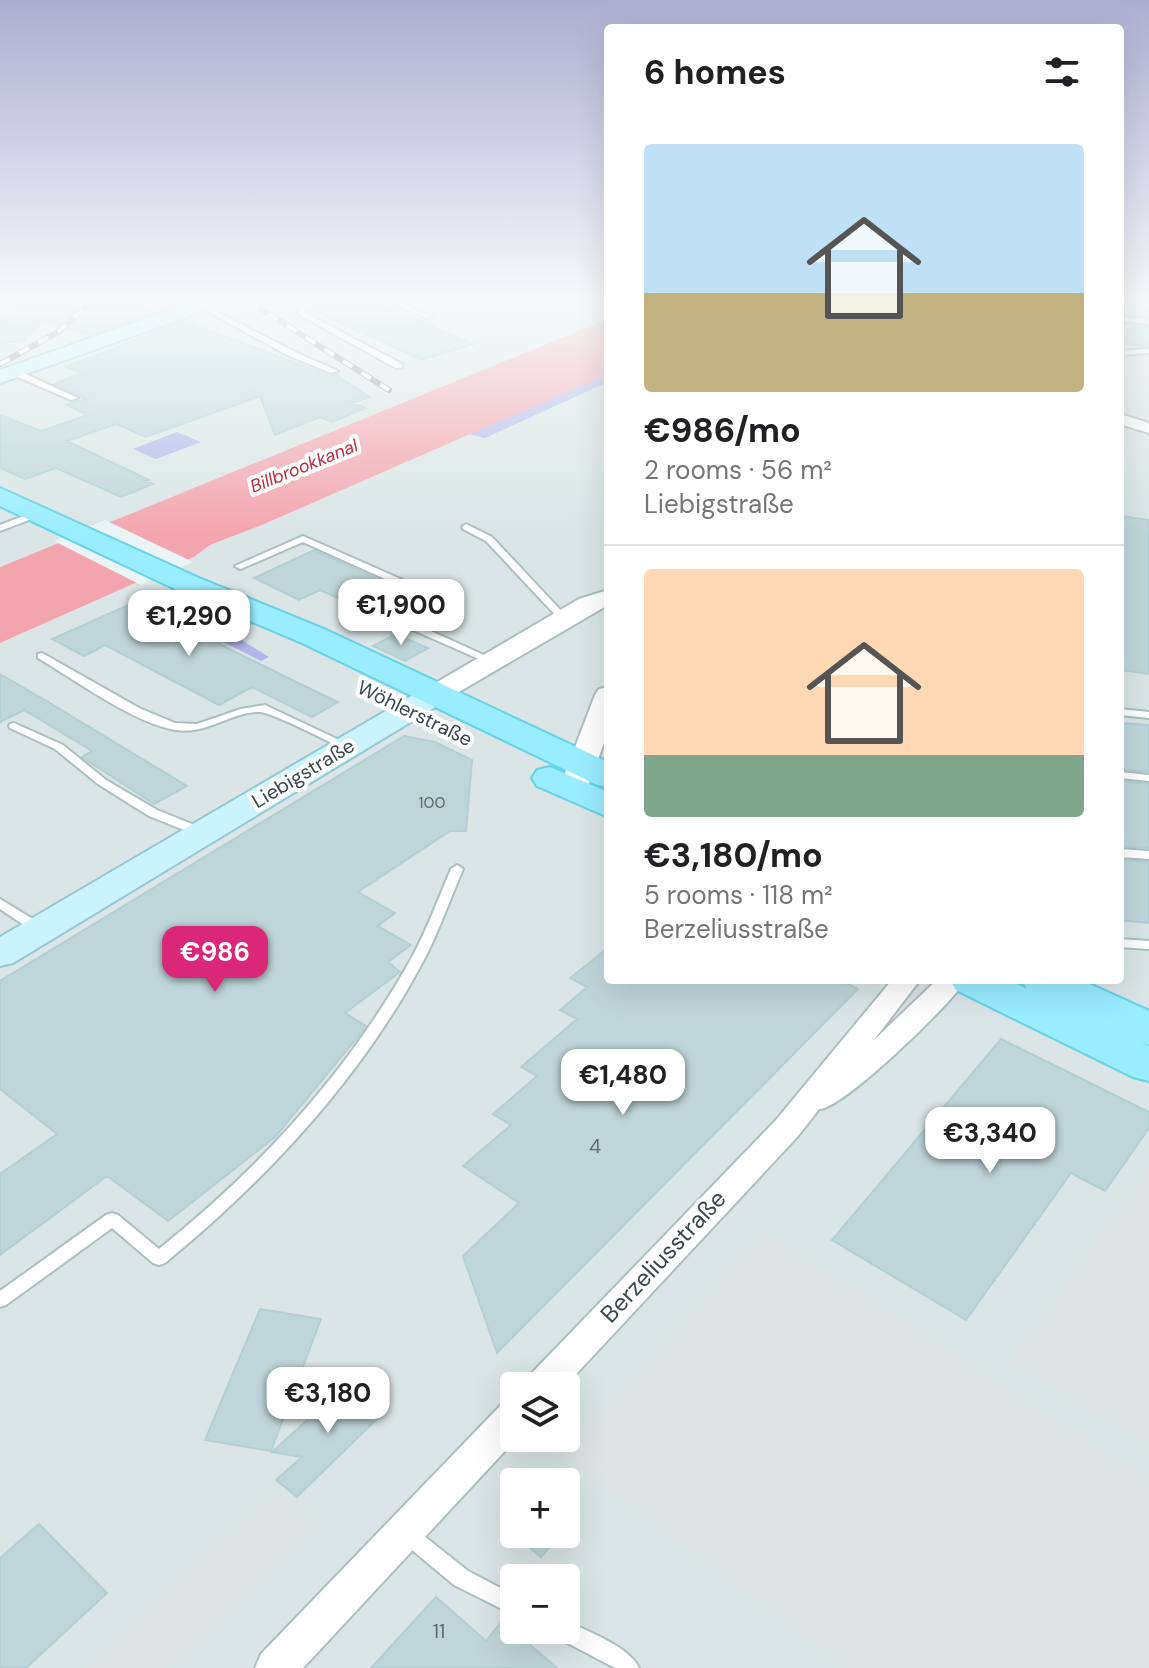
<!DOCTYPE html>
<html lang="en">
<head>
<meta charset="utf-8">
<style>
  body { margin:0; font-family:"DM Sans",sans-serif; background:#f6f6f6; color:#202124; height:100vh; display:flex; flex-direction:column; font-size:30px; white-space:nowrap }
  * { box-sizing:border-box; margin:0 }
  p { font-size:26px; color:#757577 }
  .icon { flex:none; width:44px; height:44px; fill:none; stroke:currentColor; stroke-width:2; stroke-linecap:round; stroke-linejoin:round }
  .map { position:relative; flex:1; overflow:hidden }
  .drawer { position:absolute; left:604px; top:24px; width:520px; height:960px; display:flex; flex-direction:column; background:#fff; border-radius:8px; box-shadow:0 8px 32px #0002 }
  .drawer>* { flex:none }
  .controls { position:absolute; left:500px; top:1372px; display:grid; gap:16px }
  .controls a { display:grid; place-items:center; width:80px; height:80px; border-radius:8px; background:#fff; box-shadow:0 8px 32px #0002; font-size:40px }
  .price { position:absolute; translate:-50% -68px; padding:0 18px; border-radius:16px; background:#fff; color:#222; font-size:26px; line-height:52px; filter:drop-shadow(0 2px 4px #0008) }
  .price::after { content:''; position:absolute; left:50%; top:48px; width:24px; height:18px; margin-left:-12px; background:inherit; clip-path:polygon(0 0,100% 0,50% 100%) }
  .price.current { background:#db2777; color:#fff }
  ul { padding:0; list-style:none }
  li { display:grid; align-content:center; gap:16px; height:424px; padding:0 40px }
  li+li { border-top:2px solid #e0e0e0 }
  li span { display:grid; place-items:center; height:248px; border-radius:8px; color:#555 }
  li>.icon { margin-inline-start:auto }
  span .icon { width:144px; height:144px; fill:#fffc; stroke-width:1 }
  li b { font-size:34px }
  h2 { display:flex; justify-content:space-between; align-items:center; height:96px; padding:0 40px; font-size:34px }
  .map>svg:first-child { display:block }
  .industrial { fill:#dbe5e5; fill-rule:evenodd }
  .green { fill:#b2b7ea }
  .parking { fill:#dee4e4 }
  .water { fill:#f3a5af }
  .pier { fill:#eaf4f5 }
  .building { fill:#bfd6d8; stroke:#b2d0d3; stroke-width:2 }
  .lines { fill:none; stroke-linecap:round; stroke-linejoin:round }
  .service-casing { stroke:#acbfc1; stroke-width:4 }
  .minor-casing { stroke:#acbfc1; stroke-width:4 }
  .tertiary-casing { stroke:#acbfc1; stroke-width:4 }
  .secondary-casing { stroke:#96c7d4; stroke-width:4 }
  .primary-casing { stroke:#65d3e8; stroke-width:4 }
  .service { fill:#fff; fill-rule:evenodd }
  .minor { fill:#fff; fill-rule:evenodd }
  .tertiary { fill:#fff; fill-rule:evenodd }
  .secondary { fill:#caf3ff; fill-rule:evenodd }
  .primary { fill:#99edff; fill-rule:evenodd }
  .rail-casing { stroke:#999; stroke-width:6 }
  .rail { stroke:#fff; stroke-width:4; stroke-dasharray:11; stroke-linecap:butt }
  .labels { text-anchor:middle; dominant-baseline:central; stroke-width:8; stroke-linejoin:round; paint-order:stroke }
  .number-label { font-size:16px; fill:#596c6e }
  .far-water-label { font-size:18px; font-style:italic; fill:#bb2c3c; stroke:#fff }
  .street-label { font-size:20px; fill:#37494a; stroke:#fff }
  .near-number-label { font-size:20px; fill:#596c6e }
  .near-street-label { font-size:24px; fill:#37494a; stroke:#fff }
</style>
</head>
<body>
<div class="map">
<svg width="1149" height="1668" viewBox="0 0 1149 1668">
  <rect width="100%" height="100%" fill="#eaf4f5"/>
  <!-- industrial -->
  <path class="industrial" d="M 0,302 L 608,302 L 608,319 L 0,567 Z
    M 1120,302 L 1149,302 L 1149,1668 L 0,1668 L 0,643 L 194,557 L 210,545 L 262,525 L 608,374 L 608,980 L 1120,980 ZM 514,1386 L 566,1386 L 566,1438 L 514,1438 ZM 514,1482 L 566,1482 L 566,1534 L 514,1534 ZM 514,1578 L 566,1578 L 566,1630 L 514,1630 Z"/>
  <!-- green -->
  <path class="green" d="M 608,374 L 608,382 L 485,438 L 469,434 Z
    M 177,432 L 201,442 L 156,459 L 133,449 Z
    M 172,598 L 173,598 L 269,657 L 261,661 L 140,600 Z"/>
  <!-- parking -->
  <path class="parking" d="M 1149,1166 L 1149,1446 L 1009,1361 Z
    M 766,1232 L 1149,1479 L 1149,1668 L 844,1668 L 561,1455 Z
    M 276,1488 L 315,1522 L 169,1668 L 89,1668 Z"/>
  <!-- water -->
  <path class="water" d="M 608,319 L 608,374 L 262,525 L 210,545 L 194,557 L 0,643 L 0,567 Z"/>
  <!-- pier -->
  <path class="pier" d="M 105,520 L 193,562 L 141,585 L 54,541 Z"/>
  <!-- building -->
  <path class="building" d="M 14,302 L 129,302 L 156,312 L 89,335 L 44,320 L 23,341 L 0,343 L 0,316 L 16,314 Z
    M 320,302 L 375,302 L 473,344 L 422,360 L 312,310 Z
    M 1120,302 L 1149,302 L 1149,317 L 1120,314 Z
    M 184,321 L 330,376 L 336,375 L 369,397 L 352,403 L 365,408 L 332,422 L 320,417 L 275,435 L 260,396 L 146,437 L 116,424 L 67,441 L 149,480 L 145,481 L 153,484 L 121,497 L 56,468 L 25,479 L 0,468 L 0,415 L 41,431 L 88,415 L 67,405 L 86,399 L 54,384 L 83,373 L 66,367 Z
    M 1131,325 L 1149,327 L 1149,346 L 1125,344 Z
    M 1120,516 L 1149,520 L 1149,674 L 1120,670 Z
    M 314,550 L 386,583 L 347,602 L 320,590 L 299,600 L 254,578 Z
    M 135,602 L 294,681 L 338,702 L 312,717 L 252,687 L 219,705 L 105,645 L 84,656 L 52,639 Z
    M 396,634 L 428,648 L 405,661 L 373,646 Z
    M 0,674 L 45,700 L 187,786 L 154,804 L 82,757 L 92,751 L 24,710 L 0,722 Z
    M 1120,723 L 1149,725 L 1149,772 L 1120,769 Z
    M 404,736 L 435,742 L 472,760 L 466,831 L 450,831 L 358,892 L 395,913 L 378,926 L 411,945 L 388,962 L 400,972 L 345,1013 L 366,1026 L 361,1033 L 275,1137 L 168,1221 L 107,1176 L 0,1255 L 0,1174 L 57,1134 L 0,1089 L 0,981 Z
    M 1120,781 L 1149,784 L 1149,848 L 1120,846 Z
    M 1120,860 L 1149,862 L 1149,923 L 1120,920 Z
    M 608,948 L 608,980 L 841,980 L 858,989 L 497,1353 L 463,1256 L 519,1203 L 463,1166 L 511,1125 L 493,1114 L 537,1076 L 521,1067 L 577,1019 L 560,1010 L 587,987 L 570,978 Z
    M 1001,1039 L 1149,1112 L 1149,1128 L 1105,1191 L 1071,1173 L 966,1320 L 832,1240 Z
    M 260,1309 L 321,1319 L 271,1451 L 205,1440 Z
    M 353,1378 L 388,1408 L 297,1497 L 276,1480 L 302,1457 L 272,1452 Z
    M 39,1524 L 107,1593 L 26,1668 L 0,1668 L 0,1558 Z
    M 513,1534 L 561,1534 L 541,1557 Z
    M 436,1597 L 486,1641 L 502,1621 L 557,1668 L 371,1668 Z"/>
  <g class="lines">
    <defs>
      <path id="service" d="M 309,302 L 317,302 L 304,312 L 402,364 L 402,368 L 396,368 L 298,314 L 300,308 Z
        M 389,302 L 398,302 L 432,317 L 427,318 Z
        M 198,304 L 202,304 L 293,351 L 338,371 L 331,373 L 287,355 L 198,306 Z
        M 1120,317 L 1149,320 L 1149,324 L 1120,321 Z
        M 1149,349 L 1149,353 L 1120,355 L 1120,351 Z
        M 11,370 L 17,370 L 78,398 L 71,400 L 11,374 Z
        M 39,510 L 43,513 L 42,515 L 0,531 L 0,525 Z
        M 466,524 L 492,537 L 566,616 L 566,620 L 560,620 L 486,541 L 463,529 L 462,527 Z
        M 303,536 L 421,588 L 426,596 L 422,627 L 497,661 L 496,663 L 488,663 L 413,630 L 412,628 L 416,596 L 414,592 L 303,542 L 243,568 L 240,569 L 235,566 Z
        M 42,653 L 139,708 L 175,723 L 197,724 L 241,709 L 265,705 L 354,747 L 348,750 L 344,749 C 329,742 272,712 259,712 C 230,712 208,735 175,730 C 134,723 75,680 38,658 L 38,654 Z
        M 1120,709 L 1149,712 L 1149,718 L 1120,715 Z
        M 14,723 L 63,745 L 106,780 L 157,810 L 207,830 L 209,833 L 203,837 L 199,836 L 149,816 L 98,784 L 55,749 L 10,728 L 9,726 L 10,724 Z
        M 1120,772 L 1149,775 L 1149,781 L 1120,778 Z
        M 1120,849 L 1149,851 L 1149,859 L 1120,857 Z
        M 457,865 L 463,869 C 452,895 442,922 430,948 C 368,1071 271,1176 165,1263 L 159,1265 L 153,1263 L 112,1228 L 6,1305 L 0,1307 L 0,1291 L 106,1215 L 112,1213 L 118,1215 L 159,1249 C 260,1168 348,1072 411,959 C 427,930 438,899 451,869 Z
        M 0,899 L 46,927 L 47,930 L 46,933 L 36,933 L 0,909 Z
        M 1120,939 L 1149,941 L 1149,949 L 1120,947 Z
        M 407,1525 L 414,1528 L 468,1571 L 514,1595 L 514,1615 L 454,1585 L 400,1540 L 397,1534 L 400,1528 Z
        M 566,1621 C 587,1631 630,1647 639,1668 L 615,1668 L 556,1637 L 553,1630 L 566,1630 Z"/>
      <path id="minor" d="M 1120,414 L 1149,423 L 1149,433 L 1120,424 Z
        M 892,980 L 920,980 L 873,1041 L 937,980 L 966,980 C 952,1003 842,1110 819,1109 L 798,1136 L 565,1386 L 524,1386 L 530,1375 L 776,1120 Z
        M 514,1400 L 514,1438 L 517,1438 L 303,1668 L 255,1668 L 261,1654 L 501,1405 Z"/>
      <path id="tertiary" d="M 608,590 L 608,605 L 445,700 L 427,700 L 423,694 L 427,688 L 579,599 Z
        M 608,687 L 608,732 L 587,789 L 583,795 L 573,798 L 563,795 L 559,789 L 595,695 L 599,689 Z"/>
      <path id="secondary" d="M 193,302 L 220,302 L 218,306 L 0,383 L 0,370 Z
        M 436,685 L 447,688 L 451,694 L 447,700 L 13,963 L 0,966 L 0,937 L 425,688 Z"/>
      <path id="primary" d="M 0,488 L 199,578 L 324,629 L 608,762 L 608,787 L 595,784 L 302,643 L 177,590 L 0,506 Z
        M 550,767 L 608,792 L 608,817 L 537,786 L 532,778 L 537,770 Z
        M 950,980 L 1008,980 L 1027,989 L 1022,980 L 1081,980 L 1149,1011 L 1149,1045 L 1141,1042 L 1149,1046 L 1149,1081 L 1133,1077 L 956,990 Z"/>
    </defs>
    <!-- service casing -->
    <use href="#service" class="service-casing"/>
    <!-- minor casing -->
    <use href="#minor" class="minor-casing"/>
    <!-- tertiary casing -->
    <use href="#tertiary" class="tertiary-casing"/>
    <!-- secondary casing -->
    <use href="#secondary" class="secondary-casing"/>
    <!-- primary casing -->
    <use href="#primary" class="primary-casing"/>
    <!-- service -->
    <use href="#service" class="service"/>
    <!-- minor -->
    <use href="#minor" class="minor"/>
    <!-- tertiary -->
    <use href="#tertiary" class="tertiary"/>
    <!-- secondary -->
    <use href="#secondary" class="secondary"/>
    <!-- primary -->
    <use href="#primary" class="primary"/>
    <defs>
      <path id="rail" d="M 250,302 L 389,390
        M 0,364 L 58,332 L 91,302"/>
    </defs>
    <!-- rail casing -->
    <use href="#rail" class="rail-casing"/>
    <!-- rail -->
    <use href="#rail" class="rail"/>
  </g>
  <!-- sky -->
  <linearGradient id="sky" x2="0" y2="1"><stop stop-color="#acaed1"/><stop offset="0.56" stop-color="#f6fafa"/><stop offset="1" stop-color="#f6fafa" stop-opacity="0"/></linearGradient>
  <rect width="1149" height="535" fill="url(#sky)"/>
  <g class="labels">
    <!-- number labels -->
    <g class="number-label">
      <text x="432" y="802">100</text>
    </g>
    <!-- far-water labels -->
    <g class="far-water-label">
      <text transform="translate(304 466) rotate(-22)">Billbrookkanal</text>
    </g>
    <!-- street labels -->
    <g class="street-label">
      <text transform="translate(415 713) rotate(26)">Wöhlerstraße</text>
      <text transform="translate(303 773) rotate(-31)">Liebigstraße</text>
    </g>
    <!-- near-number labels -->
    <g class="near-number-label">
      <text x="595" y="1146">4</text>
      <text x="439" y="1631">11</text>
    </g>
    <!-- near-street labels -->
    <g class="near-street-label">
      <text transform="translate(663 1256) rotate(-47)">Berzeliusstraße</text>
    </g>
  </g>
</svg>
<div class="controls">
<a><svg class="icon" aria-label="layers" viewBox="0 0 24 24"><path d="M12 4l9 5-9 5-9-5zM3 14l9 5 9-5"/></svg></a>
<a>+</a>
<a>−</a>
</div>
<b class="price" style="left:401px;top:647px">€1,900</b>
<b class="price" style="left:189px;top:658px">€1,290</b>
<b class="price current" style="left:215px;top:994px">€986</b>
<b class="price" style="left:623px;top:1117px">€1,480</b>
<b class="price" style="left:990px;top:1175px">€3,340</b>
<b class="price" style="left:328px;top:1435px">€3,180</b>
<section class="drawer">
<h2>6 homes<svg class="icon" aria-label="filters" viewBox="0 0 24 24"><path d="M4 7h16M4 17h16"/><circle cx="9" cy="7" r="2"/><circle cx="15" cy="17" r="2"/></svg></h2>
<ul>
<li><span style="background:linear-gradient(#bfe0f5 60%,#c2b280 0)"><svg class="icon" aria-label="home" viewBox="0 0 24 24"><path d="M3 11l9-7 9 7M6 9v11h12V9"/></svg></span><div><b>€986/mo</b><p>2 rooms · 56 m²</p><p>Liebigstraße</p></div></li>
<li><span style="background:linear-gradient(#ffd9b3 75%,#7fa58c 0)"><svg class="icon" aria-label="home" viewBox="0 0 24 24"><path d="M3 11l9-7 9 7M6 9v11h12V9"/></svg></span><div><b>€3,180/mo</b><p>5 rooms · 118 m²</p><p>Berzeliusstraße</p></div></li>
</ul>
</section>
</div>
</body>
</html>
